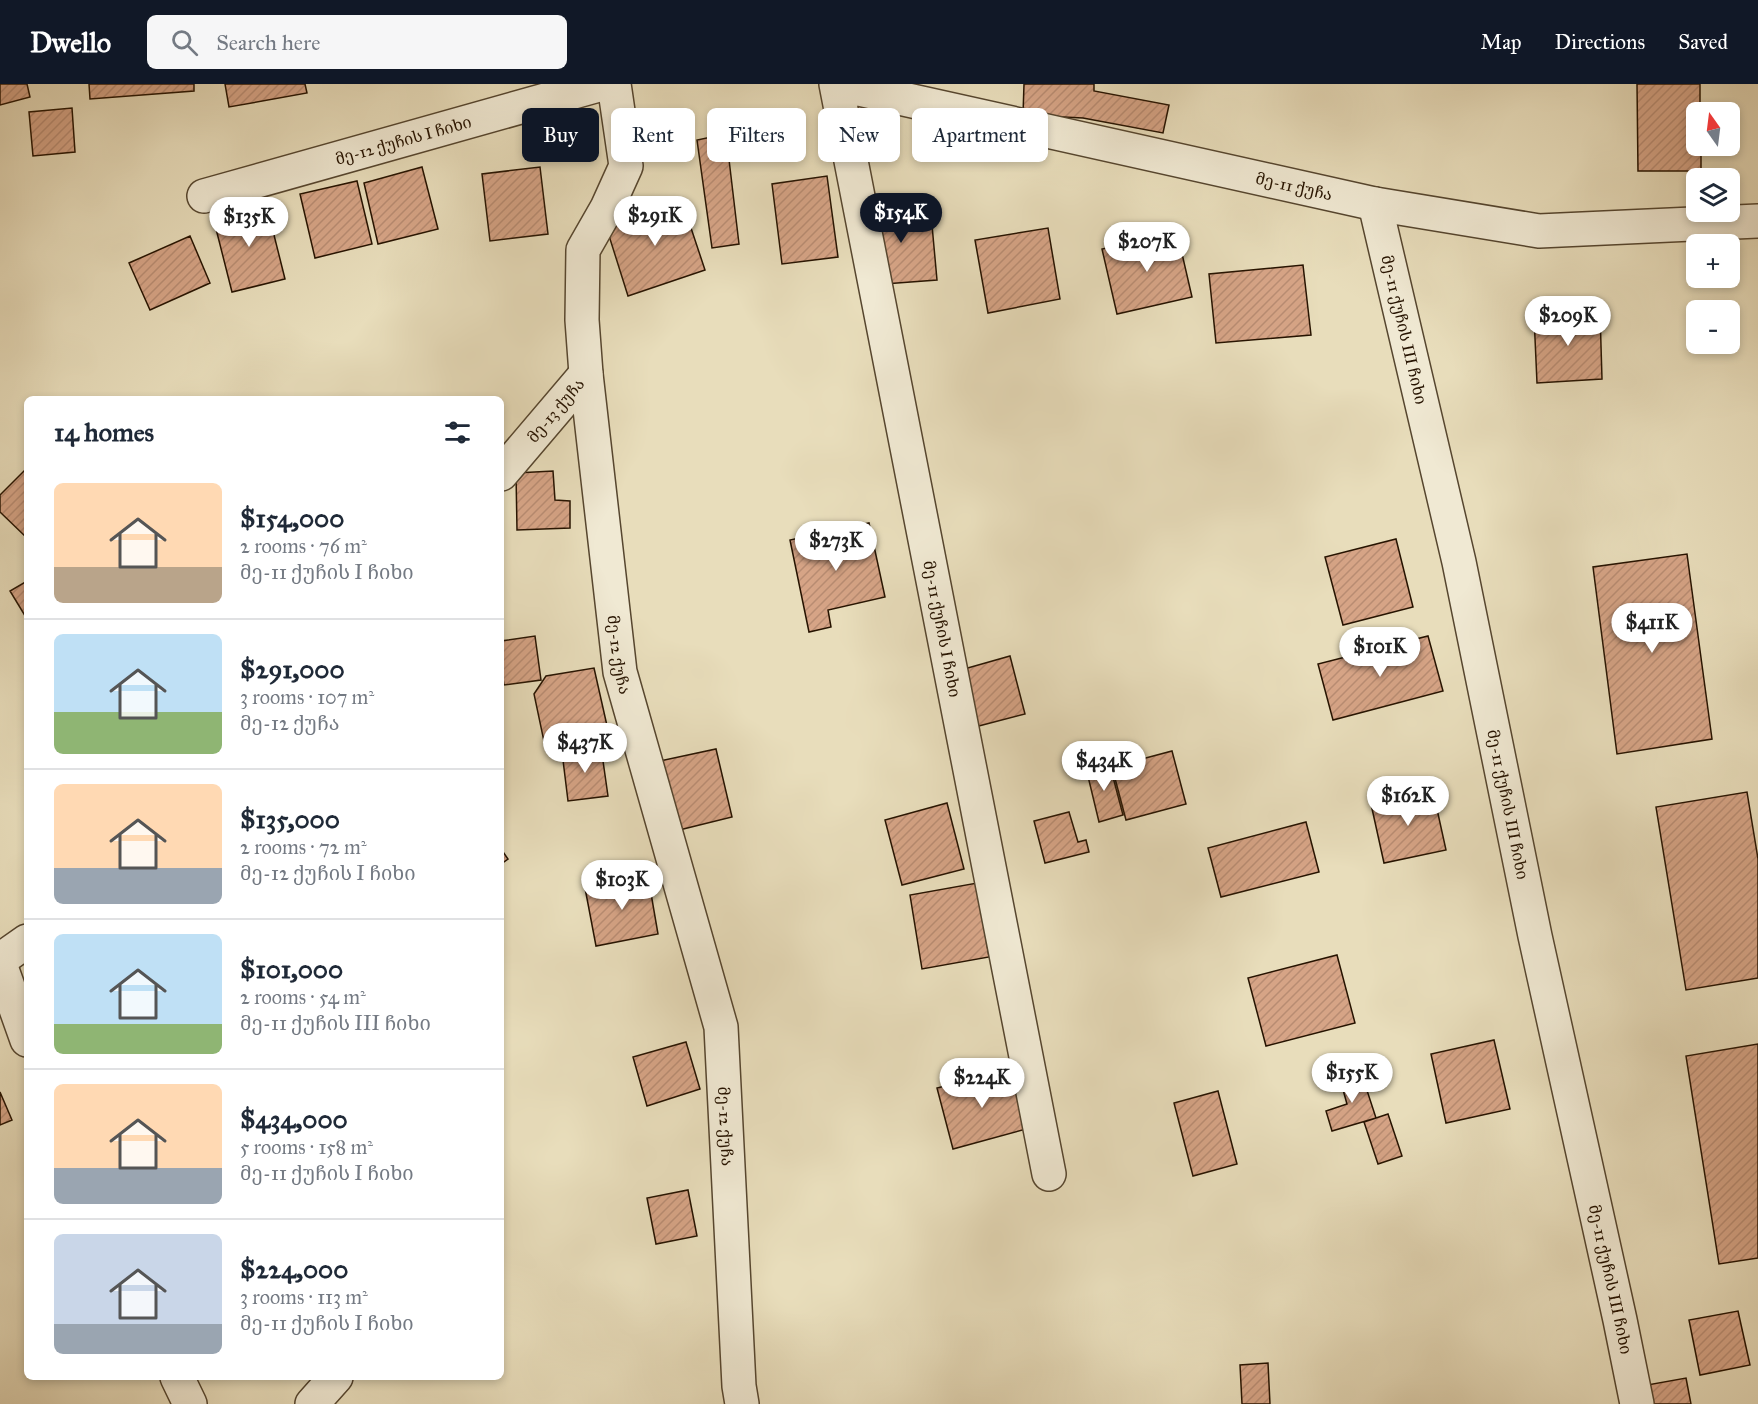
<!DOCTYPE html>
<html lang="en">
<head>
<meta charset="utf-8">
<style>
  body { margin:0; font-family:"IM FELL Great Primer","Noto Serif Georgian",serif; background:#f6f6f7; color:#1f2937; height:100vh; display:flex; flex-direction:column; font-size:22px; white-space:nowrap }
  * { box-sizing:border-box; margin:0 }
  p { font-size:20px; color:#747a83 }
  .icon { flex:none; width:33px; height:33px; fill:none; stroke:currentColor; stroke-width:2; stroke-linecap:round; stroke-linejoin:round }
  .map { position:relative; flex:1; overflow:hidden }
  .sheet { position:absolute; left:24px; top:312px; width:480px; height:984px; display:flex; flex-direction:column; background:#fff; border-radius:9px; box-shadow:0 3px 9px #0003 }
  .sheet>* { flex:none }
  .hud { position:absolute; left:522px; top:24px; width:570px; height:54px; display:flex; gap:12px }
  .needle { width:39px; rotate:346deg }
  .fabs { position:absolute; left:1686px; top:18px; display:grid; gap:12px }
  .fabs a { display:grid; place-items:center; width:54px; height:54px; border-radius:9px; background:#fff; box-shadow:0 3px 9px #0003; font-size:30px }
  .price { position:absolute; translate:-50% -51px; padding:0 14px; border-radius:21px; background:#fff; color:#222; font-size:20px; line-height:39px; filter:drop-shadow(0 2px 3px #0008) }
  .price::after { content:''; position:absolute; left:50%; top:36px; width:18px; height:14px; margin-left:-9px; background:inherit; clip-path:polygon(0 0,100% 0,50% 100%) }
  .price.on { background:#111827; color:#fff }
  ul { padding:0; list-style:none }
  li { display:flex; align-items:center; gap:18px; height:150px; padding:0 30px }
  li+li { border-top:2px solid #e0e1e3 }
  li span { display:grid; place-items:center; flex:none; width:168px; height:120px; border-radius:9px; color:#555 }
  li>.icon { margin-inline-start:auto }
  span .icon { width:72px; height:72px; fill:#fffc; stroke-width:1 }
  li b { font-size:26px }
  h2 { display:flex; justify-content:space-between; align-items:center; height:72px; padding:0 30px; font-size:26px }
  .chip { padding:0 21px; border-radius:9px; background:#fff; box-shadow:0 3px 9px #0003; font-size:21px; line-height:54px }
  .chip.on { background:#111827; color:#fff }
  header { display:flex; align-items:center; gap:36px; box-sizing:border-box; height:84px; padding:0 30px; background:#111827; color:#fff }
  header strong { font-size:28px }
  nav { display:flex; gap:33px; margin-inline-start:auto; font-size:21px }
  .search { width:420px; height:54px; background:#f6f6f7; display:flex; align-items:center; gap:15px; box-sizing:border-box; padding:0 21px; border-radius:9px; color:#747a83; font-size:22px }
  .map>svg:first-child { display:block }
  .building { fill:url(#building-hatch); stroke:#261300; stroke-width:1.5 }
  .lines { fill:none; stroke-linecap:round; stroke-linejoin:round }
  .street-casing { stroke:#56462f; stroke-width:36 }
  .street { stroke:#f0e9d3; stroke-width:33 }
  .labels { text-anchor:middle; dominant-baseline:central; stroke-width:4.5; stroke-linejoin:round; paint-order:stroke }
  .street-label { font-size:16px; fill:#261300; stroke:#f0e9d3 }
</style>
</head>
<body>
<header>
<strong>Dwello</strong>
<div class="search"><svg class="icon" aria-label="search" viewBox="0 0 24 24"><circle cx="10" cy="10" r="6"/><path d="M15 15l6 6"/></svg>Search here</div>
<nav><a>Map</a><a>Directions</a><a>Saved</a></nav>
</header>
<div class="map">
<svg width="1758" height="1320" viewBox="0 0 1758 1320">
  <defs>
    <pattern id="building-hatch" width="6" height="6" patternUnits="userSpaceOnUse" patternTransform="scale(1.5)"><rect width="6" height="6" fill="#d6a486"/><path d="M-1 1l2-2M0 6l6-6M5 7l2-2" fill="none" stroke="#b88c72"/></pattern>
  </defs>
  <rect width="100%" height="100%" fill="#e8ddbb"/>
  <filter id="stains"><feTurbulence type="fractalNoise" baseFrequency=".00333" numOctaves="4"/><feColorMatrix values="0 0 0 0 .2 0 0 0 0 .09 0 0 0 0 .02 0 0 0 .5 -.17"/></filter>
  <radialGradient id="worn" r=".72"><stop offset=".6" stop-color="#630" stop-opacity="0"/><stop offset="1" stop-color="#630" stop-opacity=".3"/></radialGradient>
  <!-- building -->
  <path class="building" d="M 0,0 L 27,0 L 30,13 L 0,21 Z
    M 89,0 L 194,0 L 194,7 L 90,15 Z
    M 225,0 L 305,0 L 307,9 L 229,23 Z
    M 1024,0 L 1094,0 L 1094,7 L 1169,21 L 1163,49 L 1083,34 L 1023,31 Z
    M 1637,0 L 1700,0 L 1700,28 L 1696,28 L 1696,62 L 1701,62 L 1701,87 L 1638,87 Z
    M 72,24 L 75,68 L 33,72 L 29,28 Z
    M 726,50 L 739,160 L 712,164 L 697,56 Z
    M 422,83 L 438,145 L 378,160 L 364,99 Z
    M 540,83 L 548,150 L 490,157 L 482,90 Z
    M 827,92 L 838,173 L 782,180 L 772,100 Z
    M 357,97 L 372,160 L 315,174 L 300,110 Z
    M 681,114 L 705,186 L 628,212 L 605,139 Z
    M 266,119 L 285,195 L 232,208 L 213,133 Z
    M 930,119 L 937,196 L 871,201 L 866,125 Z
    M 1048,144 L 1060,215 L 988,229 L 975,156 Z
    M 1177,148 L 1192,213 L 1117,230 L 1102,165 Z
    M 190,152 L 210,199 L 150,226 L 129,179 Z
    M 1303,181 L 1311,251 L 1216,259 L 1209,190 Z
    M 1600,228 L 1602,295 L 1537,299 L 1534,232 Z
    M 27,384 L 27,454 L 0,428 L 0,411 Z
    M 553,387 L 555,416 L 570,417 L 570,444 L 517,446 L 516,389 Z
    M 869,439 L 885,513 L 828,526 L 831,543 L 809,548 L 790,456 Z
    M 1396,455 L 1413,523 L 1343,541 L 1325,473 Z
    M 1687,470 L 1712,655 L 1617,670 L 1593,483 Z
    M 27,497 L 27,535 L 10,507 Z
    M 535,552 L 541,596 L 504,601 L 501,581 L 501,557 Z
    M 1428,552 L 1443,607 L 1333,636 L 1318,580 Z
    M 1010,572 L 1025,630 L 971,644 L 957,587 Z
    M 594,584 L 610,655 L 546,667 L 534,610 L 546,592 Z
    M 601,663 L 608,712 L 568,717 L 562,668 Z
    M 716,665 L 732,733 L 671,748 L 655,678 Z
    M 1172,667 L 1186,720 L 1126,736 L 1112,683 Z
    M 1109,678 L 1123,731 L 1099,738 L 1086,684 Z
    M 1433,707 L 1446,766 L 1384,779 L 1371,720 Z
    M 1747,708 L 1758,775 L 1758,894 L 1686,906 L 1656,723 Z
    M 947,719 L 964,785 L 902,801 L 885,736 Z
    M 1069,728 L 1078,758 L 1086,756 L 1089,768 L 1045,779 L 1034,737 Z
    M 1306,738 L 1319,788 L 1221,813 L 1208,764 Z
    M 501,765 L 508,775 L 501,780 Z
    M 648,792 L 658,850 L 596,862 L 585,804 Z
    M 977,799 L 989,873 L 922,885 L 910,811 Z
    M 1337,871 L 1355,939 L 1266,962 L 1248,894 Z
    M 1494,956 L 1510,1025 L 1446,1039 L 1431,970 Z
    M 686,958 L 700,1005 L 647,1022 L 633,973 Z
    M 1758,960 L 1758,1174 L 1719,1180 L 1686,972 Z
    M 1011,985 L 1026,1045 L 953,1065 L 937,1004 Z
    M 1361,988 L 1376,1034 L 1332,1047 L 1326,1027 L 1347,1020 L 1340,995 Z
    M 1218,1007 L 1237,1080 L 1193,1092 L 1174,1019 Z
    M 0,1008 L 12,1036 L 0,1041 Z
    M 1388,1030 L 1402,1072 L 1378,1080 L 1364,1038 Z
    M 688,1106 L 697,1152 L 656,1160 L 647,1114 Z
    M 1738,1227 L 1750,1281 L 1700,1291 L 1689,1236 Z
    M 1268,1279 L 1270,1320 L 1242,1320 L 1240,1281 Z
    M 1686,1294 L 1691,1320 L 1650,1320 L 1647,1301 Z"/>
  <g class="lines">
    <defs>
      <g id="street">
        <path id="s1" d="M 614,0 L 626,82 L 607,124 L 583,166 L 582,236 L 586,290 L 620,588 L 721,943 L 739,1302 L 742,1320"/>
        <path id="s2" d="M 204,112 L 602,0"/>
        <path id="s3" d="M 1375,120 L 1459,478 L 1535,852 L 1620,1236 L 1637,1320"/>
        <path id="s4" d="M 501,390 L 586,290"/>
        <path d="M 0,876 L 27,857"/>
        <path d="M 0,880 L 27,956"/>
        <path id="s5" d="M 1049,1090 L 836,0 L 1375,120 L 1539,147 L 1758,137"/>
        <path d="M 177,1293 L 190,1320"/>
        <path d="M 312,1320 L 336,1293"/>
      </g>
    </defs>
    <!-- street casing -->
    <use href="#street" class="street-casing"/>
    <!-- street -->
    <use href="#street" class="street"/>
  </g>
  <g class="labels">
    <!-- street labels -->
    <g class="street-label">
      <text stroke="none"><textPath href="#s2" startOffset="207">მე-12 ქუჩის I ჩიხი</textPath></text>
      <text stroke="none"><textPath href="#s5" startOffset="1580">მე-11 ქუჩა</textPath></text>
      <text stroke="none"><textPath href="#s3" startOffset="129">მე-11 ქუჩის III ჩიხი</textPath></text>
      <text stroke="none"><textPath href="#s4" startOffset="84">მე-13 ქუჩა</textPath></text>
      <text transform="translate(942 545) rotate(79)">მე-11 ქუჩის I ჩიხი</text>
      <text stroke="none"><textPath href="#s1" startOffset="584">მე-12 ქუჩა</textPath></text>
      <text stroke="none"><textPath href="#s3" startOffset="615">მე-11 ქუჩის III ჩიხი</textPath></text>
      <text stroke="none"><textPath href="#s1" startOffset="1070">მე-12 ქუჩა</textPath></text>
      <text stroke="none"><textPath href="#s3" startOffset="1101">მე-11 ქუჩის III ჩიხი</textPath></text>
    </g>
  </g>
  <rect width="100%" height="100%" filter="url(#stains)"/>
  <rect width="100%" height="100%" fill="url(#worn)"/>
</svg>
<div class="fabs">
<a><svg class="needle" viewBox="-14 -14 28 28"><path d="M0-13l5 13h-10z" fill="#e53935"/><path d="M0 13l5-13h-10z" fill="#747a83"/></svg></a>
<a><svg class="icon" aria-label="layers" viewBox="0 0 24 24"><path d="M12 4l9 5-9 5-9-5zM3 14l9 5 9-5"/></svg></a>
<a>+</a>
<a>−</a>
</div>
<b class="price on" style="left:901px;top:160px">$154K</b>
<b class="price" style="left:655px;top:163px">$291K</b>
<b class="price" style="left:249px;top:164px">$135K</b>
<b class="price" style="left:1147px;top:189px">$207K</b>
<b class="price" style="left:1568px;top:263px">$209K</b>
<b class="price" style="left:836px;top:488px">$273K</b>
<b class="price" style="left:1652px;top:570px">$411K</b>
<b class="price" style="left:1380px;top:594px">$101K</b>
<b class="price" style="left:585px;top:690px">$437K</b>
<b class="price" style="left:1104px;top:708px">$434K</b>
<b class="price" style="left:1408px;top:743px">$162K</b>
<b class="price" style="left:622px;top:827px">$103K</b>
<b class="price" style="left:1352px;top:1020px">$155K</b>
<b class="price" style="left:982px;top:1025px">$224K</b>
<div class="hud">
<a class="chip on">Buy</a>
<a class="chip">Rent</a>
<a class="chip">Filters</a>
<a class="chip">New</a>
<a class="chip">Apartment</a>
</div>
<section class="sheet">
<h2>14 homes<svg class="icon" aria-label="filters" viewBox="0 0 24 24"><path d="M4 7h16M4 17h16"/><circle cx="9" cy="7" r="2"/><circle cx="15" cy="17" r="2"/></svg></h2>
<ul>
<li><span style="background:linear-gradient(#ffd9b3 70%,#b9a48a 0)"><svg class="icon" aria-label="home" viewBox="0 0 24 24"><path d="M3 11l9-7 9 7M6 9v11h12V9"/></svg></span><div><b>$154,000</b><p>2 rooms · 76 m²</p><p>მე-11 ქუჩის I ჩიხი</p></div></li>
<li><span style="background:linear-gradient(#bfe0f5 65%,#8fb573 0)"><svg class="icon" aria-label="home" viewBox="0 0 24 24"><path d="M3 11l9-7 9 7M6 9v11h12V9"/></svg></span><div><b>$291,000</b><p>3 rooms · 107 m²</p><p>მე-12 ქუჩა</p></div></li>
<li><span style="background:linear-gradient(#ffd9b3 70%,#9aa5b1 0)"><svg class="icon" aria-label="home" viewBox="0 0 24 24"><path d="M3 11l9-7 9 7M6 9v11h12V9"/></svg></span><div><b>$135,000</b><p>2 rooms · 72 m²</p><p>მე-12 ქუჩის I ჩიხი</p></div></li>
<li><span style="background:linear-gradient(#bfe0f5 75%,#8fb573 0)"><svg class="icon" aria-label="home" viewBox="0 0 24 24"><path d="M3 11l9-7 9 7M6 9v11h12V9"/></svg></span><div><b>$101,000</b><p>2 rooms · 54 m²</p><p>მე-11 ქუჩის III ჩიხი</p></div></li>
<li><span style="background:linear-gradient(#ffd9b3 70%,#9aa5b1 0)"><svg class="icon" aria-label="home" viewBox="0 0 24 24"><path d="M3 11l9-7 9 7M6 9v11h12V9"/></svg></span><div><b>$434,000</b><p>5 rooms · 158 m²</p><p>მე-11 ქუჩის I ჩიხი</p></div></li>
<li><span style="background:linear-gradient(#c9d6e8 75%,#9aa5b1 0)"><svg class="icon" aria-label="home" viewBox="0 0 24 24"><path d="M3 11l9-7 9 7M6 9v11h12V9"/></svg></span><div><b>$224,000</b><p>3 rooms · 113 m²</p><p>მე-11 ქუჩის I ჩიხი</p></div></li>
</ul>
</section>
</div>
</body>
</html>
